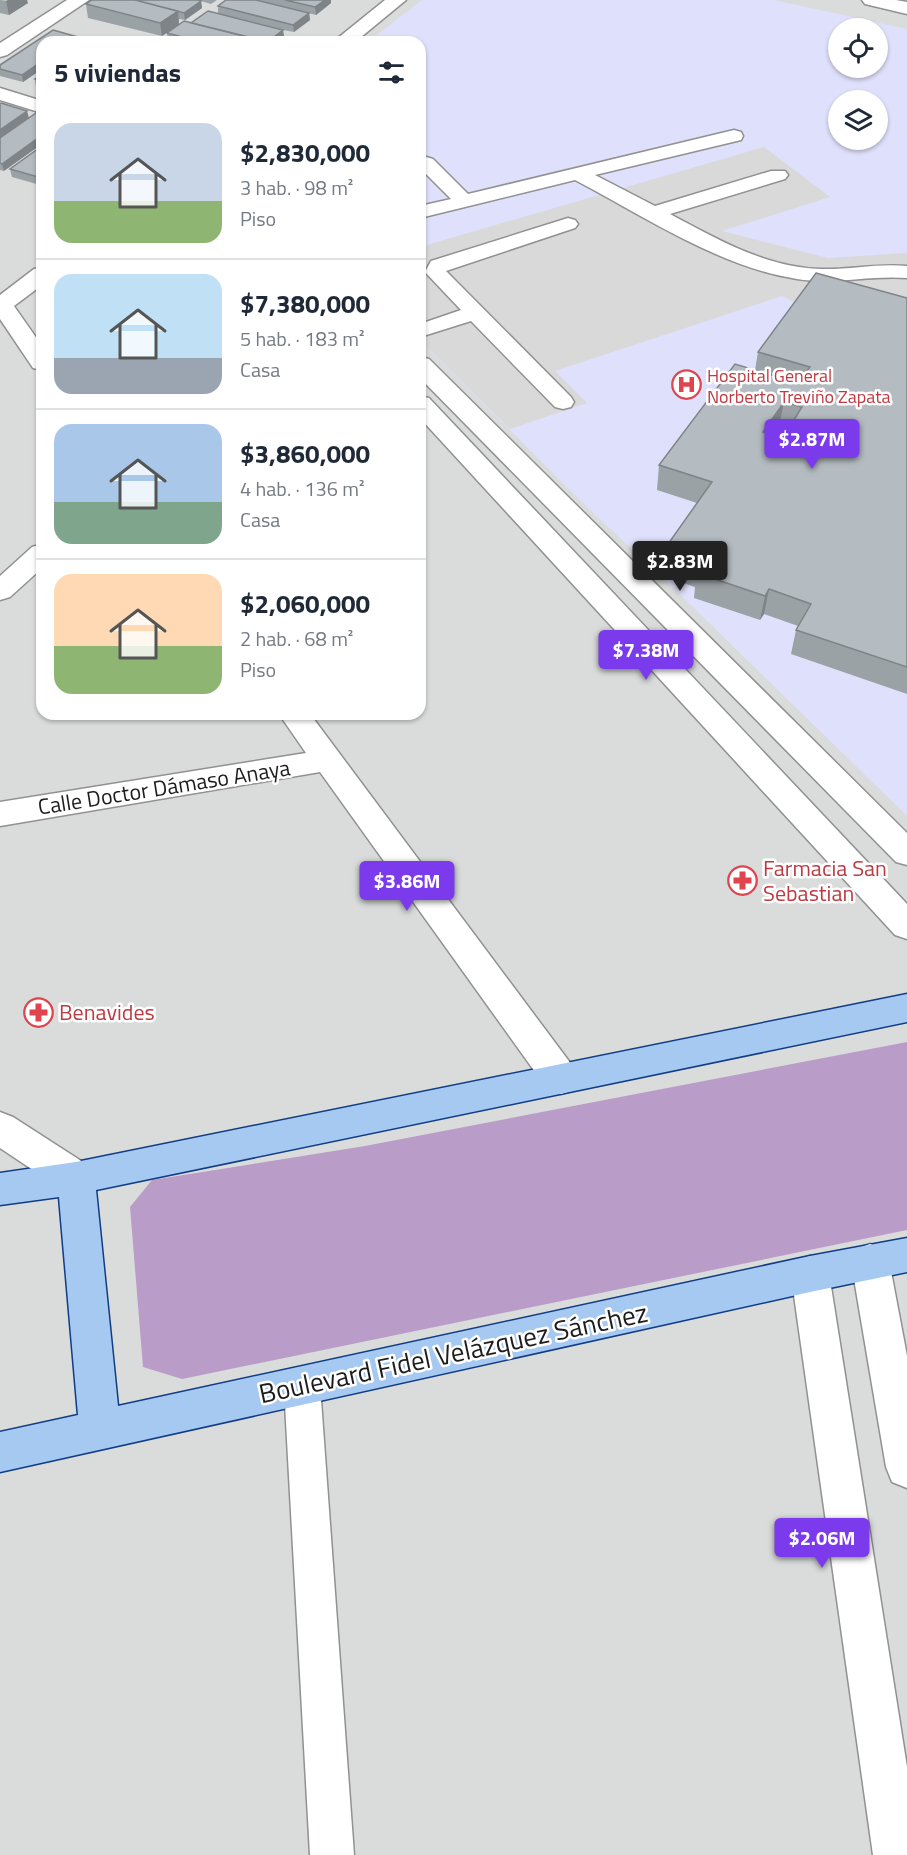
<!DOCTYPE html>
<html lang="es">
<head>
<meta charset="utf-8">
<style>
  body { margin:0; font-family:"Titillium Web",sans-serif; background:#f6f6f7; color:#1f2937; height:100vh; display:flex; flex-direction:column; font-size:22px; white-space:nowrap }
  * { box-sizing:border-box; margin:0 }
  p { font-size:20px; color:#747a83 }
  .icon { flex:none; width:33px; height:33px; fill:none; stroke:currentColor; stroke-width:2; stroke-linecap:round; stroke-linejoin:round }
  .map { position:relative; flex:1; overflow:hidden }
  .details { position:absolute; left:36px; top:36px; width:390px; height:684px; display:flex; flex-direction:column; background:#fff; border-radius:18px; box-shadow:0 2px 4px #0004 }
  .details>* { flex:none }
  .buttons { position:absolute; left:828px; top:18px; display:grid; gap:12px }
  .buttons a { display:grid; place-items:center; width:60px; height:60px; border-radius:50%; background:#fff; box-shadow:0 2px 4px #0004; font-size:30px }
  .price { position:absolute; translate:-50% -51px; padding:0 14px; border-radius:6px; background:#7c3aed; color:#fff; font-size:20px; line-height:39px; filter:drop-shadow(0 2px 3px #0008) }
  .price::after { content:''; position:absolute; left:50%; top:36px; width:18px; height:14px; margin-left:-9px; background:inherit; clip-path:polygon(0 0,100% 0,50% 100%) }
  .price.active { background:#222; color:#fff }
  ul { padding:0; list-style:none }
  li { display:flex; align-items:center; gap:18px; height:150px; padding:0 18px }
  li+li { border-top:2px solid #e0e1e3 }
  li span { display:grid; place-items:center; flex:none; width:168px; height:120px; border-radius:18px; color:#555 }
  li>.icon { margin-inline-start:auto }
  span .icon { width:72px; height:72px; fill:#fffc; stroke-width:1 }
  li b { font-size:26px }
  h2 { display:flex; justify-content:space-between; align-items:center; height:72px; padding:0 18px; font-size:26px }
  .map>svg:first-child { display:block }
  .residential { fill:#dadbdb; fill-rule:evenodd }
  .education { fill:#dfe0fb; fill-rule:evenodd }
  .forest { fill:#b99dc8 }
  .parking { fill:#d9d9d9 }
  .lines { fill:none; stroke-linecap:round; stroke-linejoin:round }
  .service-casing { stroke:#919191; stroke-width:3 }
  .minor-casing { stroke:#919191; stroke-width:3 }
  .tertiary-casing { stroke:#919191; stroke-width:3 }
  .primary-casing { stroke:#113d85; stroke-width:3 }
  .service { fill:#fff; fill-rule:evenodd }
  .minor { fill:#fff; fill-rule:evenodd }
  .tertiary { fill:#fff; fill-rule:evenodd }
  .primary { fill:#a5c9f1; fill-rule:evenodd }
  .wall { fill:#9ba2a6; fill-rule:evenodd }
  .shaded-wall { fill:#7e8487 }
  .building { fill:#b4bcc1; stroke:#7e8487; stroke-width:1.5; fill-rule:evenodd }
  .labels { text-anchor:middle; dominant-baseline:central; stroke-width:5; stroke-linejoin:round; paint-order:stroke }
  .far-health-label { font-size:18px; fill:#be3a42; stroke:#fff; text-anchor:start }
  .street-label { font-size:22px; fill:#1d1d1d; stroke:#fff }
  .health-label { font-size:22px; fill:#be3a42; stroke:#fff; text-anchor:start }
  .near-street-label { font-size:27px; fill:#1d1d1d; stroke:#fff }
</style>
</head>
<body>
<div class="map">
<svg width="907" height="1855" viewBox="0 0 907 1855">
  <rect width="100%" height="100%" fill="#e4e7ed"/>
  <!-- residential -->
  <path class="residential" d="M 0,0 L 907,0 L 907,1855 L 0,1855 ZM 838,28 L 878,28 L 878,68 L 838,68 ZM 42,42 L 420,42 L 420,714 L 42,714 ZM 838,100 L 878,100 L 878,140 L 838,140 Z"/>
  <!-- education -->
  <path class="education" d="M 422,0 L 774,0 L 907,29 L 907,816 L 660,575 L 595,515 L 420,340 L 420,42 L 368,42 ZM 838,28 L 878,28 L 878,68 L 838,68 ZM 838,100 L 878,100 L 878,140 L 838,140 Z"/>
  <!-- forest -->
  <path class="forest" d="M 907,1042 L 907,1230 L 182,1379 L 143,1367 L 130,1207 L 152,1180 L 365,1146 Z"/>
  <!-- parking -->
  <path class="parking" d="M 764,147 L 830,197 L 722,231 L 828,258 L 907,253 L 907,323 L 805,307 L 782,296 L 555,371 L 587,403 L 510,429 L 420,340 L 420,247 Z"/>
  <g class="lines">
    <defs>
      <path id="service" d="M 734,130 L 741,132 L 743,136 L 741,140 L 595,175 L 655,206 L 771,171 L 785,171 L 788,175 L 785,179 L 670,214 C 717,239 765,267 820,269 C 849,270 878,263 907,266 L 907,278 C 870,275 834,285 797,279 C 719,267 644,216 575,180 L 420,218 L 420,206 L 451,199 L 420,168 L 420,155 L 433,159 L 468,194 Z
        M 568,218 L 575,220 L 578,224 L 575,228 L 446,271 L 571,397 L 574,402 L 571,407 L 563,409 L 555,407 L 471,321 L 420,337 L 420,324 L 461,310 L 425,272 L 431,261 Z
        M 302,1368 L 315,1374 L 320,1386 L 354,1855 L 310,1855 L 284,1386 L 289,1374 Z"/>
      <path id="minor" d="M 67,0 L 89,0 L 7,55 L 0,57 L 0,43 Z
        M 385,0 L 406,0 L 355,42 L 333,42 Z
        M 862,0 L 896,0 L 907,2 L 907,14 L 865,4 Z
        M 0,88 L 42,101 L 42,113 L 0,100 Z
        M 42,267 L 42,285 L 14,306 L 42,346 L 42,370 L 33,368 L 0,319 L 0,295 L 34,269 Z
        M 420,357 L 429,359 L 907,833 L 907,865 L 896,862 L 420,378 Z
        M 420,396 L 429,398 L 907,904 L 907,939 L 895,935 L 420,418 Z
        M 42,544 L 42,568 L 10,597 L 0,600 L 0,576 L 32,547 Z
        M 279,714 L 310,714 L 574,1068 L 579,1079 L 574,1090 L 561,1094 L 548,1090 L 320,772 L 0,826 L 0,802 L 306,753 Z
        M 0,1112 L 13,1117 L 89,1166 L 94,1178 L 89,1190 L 76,1194 L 63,1190 L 0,1148 Z"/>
      <path id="tertiary" d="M 870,1244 L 884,1249 L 889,1261 L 907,1356 L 907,1488 L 892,1482 L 886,1467 L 851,1261 L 856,1249 Z
        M 810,1256 L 824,1262 L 829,1274 L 907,1767 L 907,1855 L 873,1855 L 791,1274 L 796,1262 Z"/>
      <path id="primary" d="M 907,994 L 907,1022 L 96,1190 L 118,1406 L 810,1256 L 907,1238 L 907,1272 L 810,1292 L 0,1472 L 0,1432 L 78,1415 L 59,1197 L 0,1205 L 0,1173 L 76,1162 Z"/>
    </defs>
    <!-- service casing -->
    <use href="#service" class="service-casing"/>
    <!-- minor casing -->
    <use href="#minor" class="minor-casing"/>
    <!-- tertiary casing -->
    <use href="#tertiary" class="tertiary-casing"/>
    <!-- primary casing -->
    <use href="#primary" class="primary-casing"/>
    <!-- service -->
    <use href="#service" class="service"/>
    <!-- minor -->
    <use href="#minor" class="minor"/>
    <!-- tertiary -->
    <use href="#tertiary" class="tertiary"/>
    <!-- primary -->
    <use href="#primary" class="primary"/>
  </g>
  <!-- wall -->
  <path class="wall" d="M 0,0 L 28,3 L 9,15 L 0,13 Z
    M 92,0 L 217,0 L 211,4 L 201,1 L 202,8 L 185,20 L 179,19 L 179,24 L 191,23 L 218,14 L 218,6 L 226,0 L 331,0 L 331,3 L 316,15 L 288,8 L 309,13 L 310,20 L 294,32 L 283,30 L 284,37 L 277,42 L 168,42 L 167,33 L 173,28 L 162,36 L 88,18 L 86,4 Z
    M 53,30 L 78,37 L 79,42 L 42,42 L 42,69 L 23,82 L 0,76 L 0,65 Z
    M 42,74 L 42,88 L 36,87 L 35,79 Z
    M 0,104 L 4,171 L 0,170 Z
    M 42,146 L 40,185 L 12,177 L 10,169 Z
    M 907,298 L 907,694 L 791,654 L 796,630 L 798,626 L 764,614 L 760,620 L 694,598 L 695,587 L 660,575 L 663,551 L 697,503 L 657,490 L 659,465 L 755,370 L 758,352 ZM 779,426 L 788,429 L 783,438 L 773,435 Z"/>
  <!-- shaded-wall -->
  <path class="shaded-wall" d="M 8,0 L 27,0 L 28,3 L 9,15 L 6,1 Z
    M 325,0 L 331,0 L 331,3 L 316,15 L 315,7 Z
    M 201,1 L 202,8 L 185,20 L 184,13 Z
    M 178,11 L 179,24 L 162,36 L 160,23 Z
    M 309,13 L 310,20 L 294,32 L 293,25 Z
    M 283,30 L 284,37 L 277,42 L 267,42 Z
    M 78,37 L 79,42 L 70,42 Z
    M 42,61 L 42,69 L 23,82 L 22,75 Z
    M 27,111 L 29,118 L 0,138 L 0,130 Z
    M 42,135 L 42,144 L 4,171 L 2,164 Z
    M 42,174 L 42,183 L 40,185 L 38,177 Z
    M 784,402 L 779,426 L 759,457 L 763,432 Z
    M 769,589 L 764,614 L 760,620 L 765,596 Z"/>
  <!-- building -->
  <path class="building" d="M 92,0 L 135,0 L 178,11 L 160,23 L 86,4 Z
    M 135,0 L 198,0 L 201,1 L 184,13 Z
    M 226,0 L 256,0 L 309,13 L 293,25 L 218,6 Z
    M 285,0 L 325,0 L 315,7 Z
    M 208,11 L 283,30 L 267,42 L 191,23 Z
    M 184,21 L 261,40 L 259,42 L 201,42 L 167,33 Z
    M 53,30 L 78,37 L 70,42 L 42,42 L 42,61 L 22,75 L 0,69 L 0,65 Z
    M 42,74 L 42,81 L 35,79 Z
    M 1,103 L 27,111 L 0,130 L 0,104 Z
    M 36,113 L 42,115 L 42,135 L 2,164 L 0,163 L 0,138 Z
    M 42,146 L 42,174 L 38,177 L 10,169 Z
    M 816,273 L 907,298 L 907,667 L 796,630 L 811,604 L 769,589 L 765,596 L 697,573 L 703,564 L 663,551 L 712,482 L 659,465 L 735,364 L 798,383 L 810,367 L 758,352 ZM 784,402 L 802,407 L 783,438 L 763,432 Z"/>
  <!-- icons -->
  <defs>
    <symbol id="hospital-ring" viewBox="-11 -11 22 22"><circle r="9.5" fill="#fff" stroke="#e0444e" stroke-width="1.5"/><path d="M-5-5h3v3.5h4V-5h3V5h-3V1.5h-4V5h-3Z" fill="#e0444e"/></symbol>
    <symbol id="pharmacy-ring" viewBox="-11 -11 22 22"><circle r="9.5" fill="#fff" stroke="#e0444e" stroke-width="1.5"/><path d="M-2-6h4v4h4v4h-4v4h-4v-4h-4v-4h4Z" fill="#e0444e"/></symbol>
  </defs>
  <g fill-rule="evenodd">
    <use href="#hospital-ring" x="670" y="368" width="33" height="33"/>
    <use href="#pharmacy-ring" x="726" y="864" width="33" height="33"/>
    <use href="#pharmacy-ring" x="22" y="996" width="33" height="33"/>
  </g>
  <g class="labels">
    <!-- far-health labels -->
    <g class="far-health-label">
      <text x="707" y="375">Hospital General<tspan x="707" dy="21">Norberto Treviño Zapata</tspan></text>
    </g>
    <!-- street labels -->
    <g class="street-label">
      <text transform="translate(164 787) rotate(-9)">Calle Doctor Dámaso Anaya</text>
    </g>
    <!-- health labels -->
    <g class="health-label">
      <text x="763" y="868">Farmacia San<tspan x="763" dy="25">Sebastian</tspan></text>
      <text x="59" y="1012">Benavides</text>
    </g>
    <!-- near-street labels -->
    <g class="near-street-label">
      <text transform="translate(453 1352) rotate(-12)">Boulevard Fidel Velázquez Sánchez</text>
    </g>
  </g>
</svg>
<div class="buttons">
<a><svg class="icon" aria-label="locate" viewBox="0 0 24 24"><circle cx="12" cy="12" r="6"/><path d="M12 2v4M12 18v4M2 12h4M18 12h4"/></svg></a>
<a><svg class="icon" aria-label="layers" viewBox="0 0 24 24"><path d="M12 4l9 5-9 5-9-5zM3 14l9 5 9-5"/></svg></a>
</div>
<b class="price" style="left:812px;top:470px">$2.87M</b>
<b class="price active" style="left:680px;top:592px">$2.83M</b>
<b class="price" style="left:646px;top:681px">$7.38M</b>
<b class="price" style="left:407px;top:912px">$3.86M</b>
<b class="price" style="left:822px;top:1569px">$2.06M</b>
<section class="details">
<h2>5 viviendas<svg class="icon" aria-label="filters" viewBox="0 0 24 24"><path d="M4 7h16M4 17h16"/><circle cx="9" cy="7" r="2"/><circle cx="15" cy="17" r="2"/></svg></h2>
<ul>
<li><span style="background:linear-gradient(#c9d6e8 65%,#8fb573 0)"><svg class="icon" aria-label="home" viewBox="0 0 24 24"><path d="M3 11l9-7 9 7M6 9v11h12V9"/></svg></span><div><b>$2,830,000</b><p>3 hab. · 98 m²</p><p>Piso</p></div></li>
<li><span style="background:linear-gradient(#bfe0f5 70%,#9aa5b1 0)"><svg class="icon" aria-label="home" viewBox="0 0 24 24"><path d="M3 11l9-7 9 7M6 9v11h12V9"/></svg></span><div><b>$7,380,000</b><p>5 hab. · 183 m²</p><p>Casa</p></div></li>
<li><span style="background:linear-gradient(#a9c7e8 65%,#7fa58c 0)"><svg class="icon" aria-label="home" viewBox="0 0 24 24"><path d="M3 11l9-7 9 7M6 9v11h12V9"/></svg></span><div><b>$3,860,000</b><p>4 hab. · 136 m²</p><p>Casa</p></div></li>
<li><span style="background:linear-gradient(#ffd9b3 60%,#8fb573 0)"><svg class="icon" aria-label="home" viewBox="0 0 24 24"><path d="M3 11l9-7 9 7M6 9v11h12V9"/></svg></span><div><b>$2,060,000</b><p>2 hab. · 68 m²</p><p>Piso</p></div></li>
</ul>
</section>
</div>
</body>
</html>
